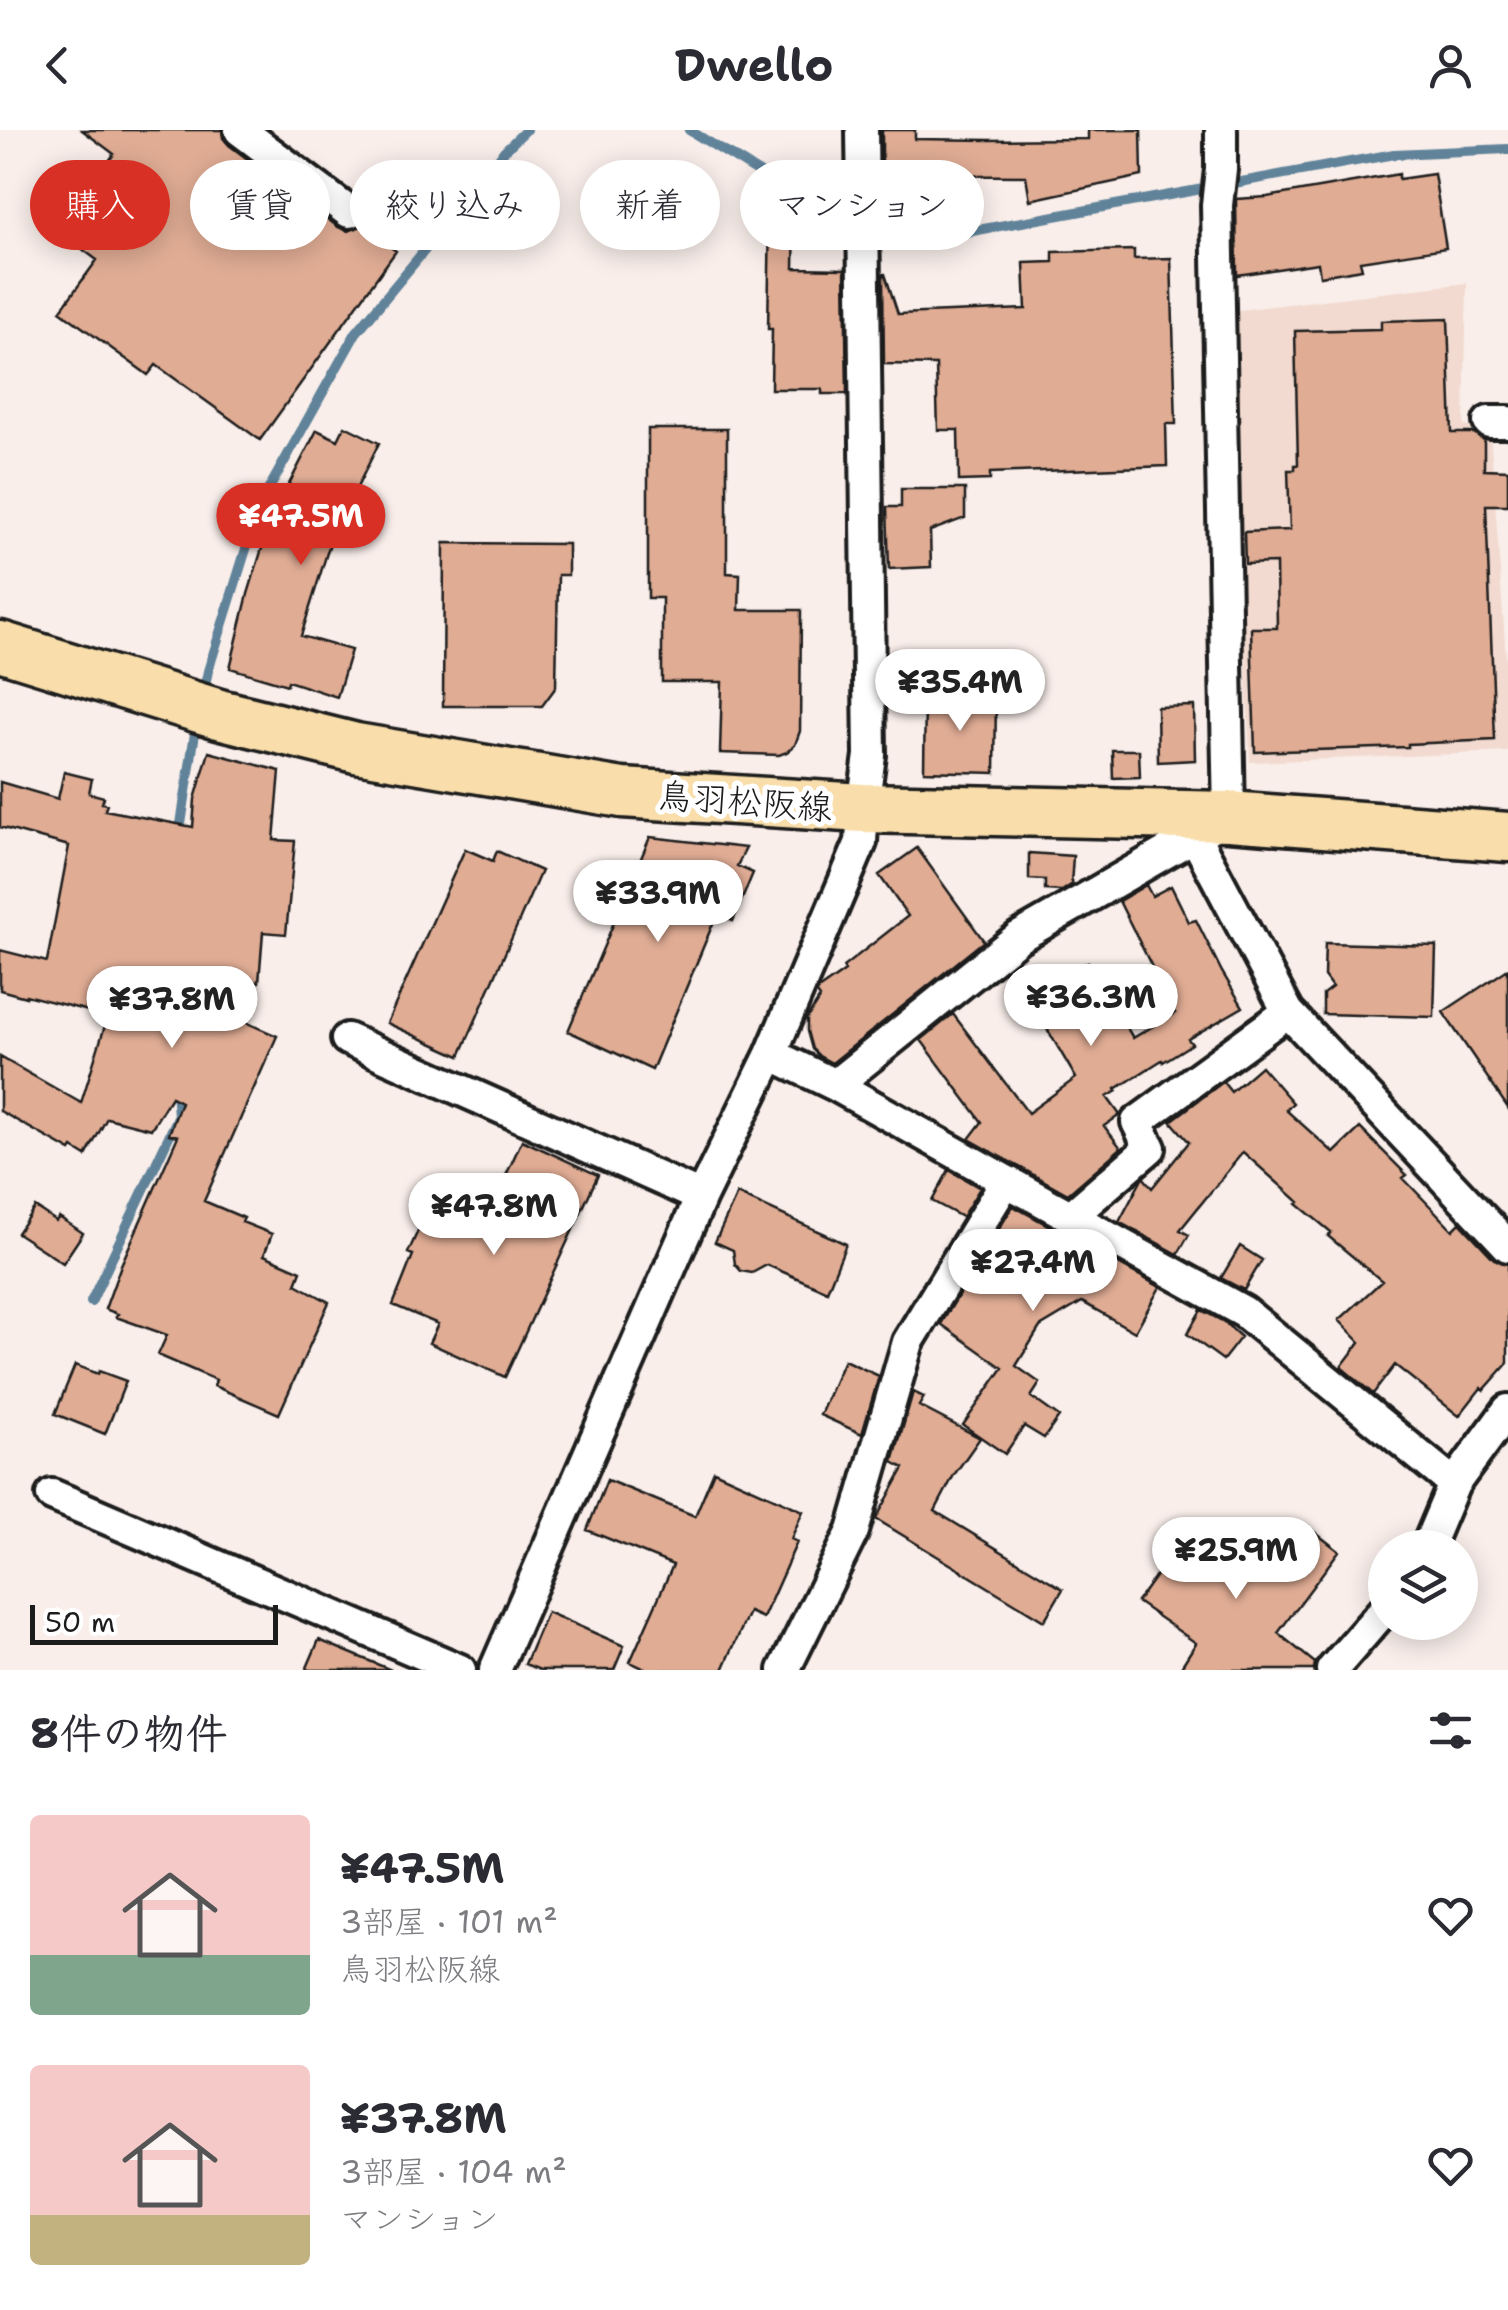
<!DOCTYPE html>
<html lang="ja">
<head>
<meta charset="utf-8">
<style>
  body { margin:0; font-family:"Shantell Sans","Klee One",sans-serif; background:#f2f2f3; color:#2b2b33; height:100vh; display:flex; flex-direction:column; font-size:38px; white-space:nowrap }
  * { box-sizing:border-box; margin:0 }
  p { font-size:32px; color:#7c7c81 }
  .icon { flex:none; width:55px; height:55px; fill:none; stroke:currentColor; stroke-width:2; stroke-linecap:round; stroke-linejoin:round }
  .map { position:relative; height:1540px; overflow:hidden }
  .side { display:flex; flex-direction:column; background:#fff; flex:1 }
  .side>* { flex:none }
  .guide { position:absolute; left:30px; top:30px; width:1000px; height:90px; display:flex; gap:20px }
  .controls { position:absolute; left:1368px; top:1400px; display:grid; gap:20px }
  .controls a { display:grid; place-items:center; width:110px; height:110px; border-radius:50%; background:#fff; box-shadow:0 5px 25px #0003; font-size:50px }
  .scale { position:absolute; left:30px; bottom:25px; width:248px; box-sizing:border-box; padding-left:10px; border:5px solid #1c1c1c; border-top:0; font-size:28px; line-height:35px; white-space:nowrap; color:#1c1c1c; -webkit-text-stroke:8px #fff; paint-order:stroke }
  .price { position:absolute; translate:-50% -85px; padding:0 22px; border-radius:35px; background:#fff; color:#222; font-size:32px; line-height:65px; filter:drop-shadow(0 2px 5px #0008) }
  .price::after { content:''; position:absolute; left:50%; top:60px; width:30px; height:22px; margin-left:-15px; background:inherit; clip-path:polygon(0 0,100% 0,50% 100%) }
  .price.on { background:#d93025; color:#fff }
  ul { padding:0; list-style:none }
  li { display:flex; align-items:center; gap:30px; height:250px; padding:0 30px }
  li span { display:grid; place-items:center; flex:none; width:280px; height:200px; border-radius:10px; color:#555 }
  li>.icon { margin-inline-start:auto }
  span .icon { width:120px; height:120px; fill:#fffc; stroke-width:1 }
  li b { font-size:42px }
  h2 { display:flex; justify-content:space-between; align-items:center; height:120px; padding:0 30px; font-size:42px }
  .pill { padding:0 35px; border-radius:45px; background:#fff; box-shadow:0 5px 25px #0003; font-size:35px; line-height:90px }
  .pill.on { background:#d93025; color:#fff }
  header { display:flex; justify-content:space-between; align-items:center; height:130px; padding:0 30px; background:#fff; font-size:45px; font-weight:700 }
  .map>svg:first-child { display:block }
  .built { fill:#f2dad0 }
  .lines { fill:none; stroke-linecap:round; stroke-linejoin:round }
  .stream { stroke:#61839a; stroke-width:10 }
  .building { fill:#e0ac94; stroke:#1c1c1c; stroke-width:2.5 }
  .street-casing { stroke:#1c1c1c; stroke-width:38 }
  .primary-casing { stroke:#1c1c1c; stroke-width:55 }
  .street { stroke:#fff; stroke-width:30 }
  .primary { stroke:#f9deab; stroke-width:48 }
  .labels { text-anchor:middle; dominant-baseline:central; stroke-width:10; stroke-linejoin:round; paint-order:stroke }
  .street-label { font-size:35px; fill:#1c1c1c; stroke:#fff }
</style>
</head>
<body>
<header><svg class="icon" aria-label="back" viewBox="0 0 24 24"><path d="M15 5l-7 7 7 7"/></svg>Dwello<svg class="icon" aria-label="person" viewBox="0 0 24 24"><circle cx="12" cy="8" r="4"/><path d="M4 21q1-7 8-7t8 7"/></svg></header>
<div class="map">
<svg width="1508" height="1540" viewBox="0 0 1508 1540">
  <rect width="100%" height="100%" fill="#f9eeea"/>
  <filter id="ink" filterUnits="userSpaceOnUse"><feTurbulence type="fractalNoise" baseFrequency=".01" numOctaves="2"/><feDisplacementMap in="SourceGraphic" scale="20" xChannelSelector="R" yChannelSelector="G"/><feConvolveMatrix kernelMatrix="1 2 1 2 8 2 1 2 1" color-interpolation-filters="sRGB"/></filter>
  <g filter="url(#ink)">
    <!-- built -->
    <path class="built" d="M 1467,153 L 1464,296 L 1490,299 L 1508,556 L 1508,622 L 1250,632 L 1230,181 Z"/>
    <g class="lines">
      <!-- stream -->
      <path class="stream" d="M 689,0 L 800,68 L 851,107 L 907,113 L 1394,24 L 1508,19
        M 203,564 L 208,541 L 246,419 L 266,364 L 356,203 L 429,115 L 469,72 L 504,21 L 526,0
        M 179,707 L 197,590
        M 91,1172 L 178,987 L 176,957"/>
    </g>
    <!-- building -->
    <path class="building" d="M 82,0 L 222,0 L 223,8 L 229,15 L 338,97 L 348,101 L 361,96 L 396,121 L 260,310 L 156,235 L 148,245 L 60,181 L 97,130 L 58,101 L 114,24 Z
      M 882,0 L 915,0 L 915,9 L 990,10 L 1088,9 L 1088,0 L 1141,0 L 1142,46 L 1030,70 L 1026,46 L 885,45 L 885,41 L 882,41 Z
      M 1399,44 L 1399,49 L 1434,44 L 1446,118 L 1360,131 L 1362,139 L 1320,146 L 1318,133 L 1237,145 L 1236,69 L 1267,67 Z
      M 770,85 L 795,86 L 794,138 L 845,139 L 847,264 L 822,264 L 822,259 L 771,259 L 772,199 L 768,199 Z
      M 1134,120 L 1134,129 L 1171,128 L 1176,294 L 1166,294 L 1167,336 L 990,343 L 990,350 L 959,351 L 958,300 L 938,300 L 936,235 L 884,234 L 883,144 L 885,144 L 898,184 L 1026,179 L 1024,133 L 1053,132 L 1053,122 Z
      M 1448,189 L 1452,303 L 1474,303 L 1484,310 L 1484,339 L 1508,340 L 1508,375 L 1486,375 L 1495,610 L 1408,614 L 1408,617 L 1255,622 L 1251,498 L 1277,498 L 1276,433 L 1245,434 L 1244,402 L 1290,400 L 1288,340 L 1295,340 L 1295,335 L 1298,335 L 1295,201 L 1381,199 L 1381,191 Z
      M 345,296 L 379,313 L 331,410 L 301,506 L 351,520 L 337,567 L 288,551 L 287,555 L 230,538 L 248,464 L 271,389 L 317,300 L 338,310 Z
      M 648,299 L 727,299 L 727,443 L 740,444 L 739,480 L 801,480 L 800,601 L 795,615 L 787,622 L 779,625 L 720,623 L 722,552 L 662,552 L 662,468 L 648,468 Z
      M 901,359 L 965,359 L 965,388 L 930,401 L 931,437 L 889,439 L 887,377 L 901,377 Z
      M 444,413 L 568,414 L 568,445 L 558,445 L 556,557 L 542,576 L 443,576 Z
      M 925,566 L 996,567 L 995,643 L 924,641 Z
      M 1194,576 L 1195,630 L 1158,632 L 1157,577 Z
      M 1112,620 L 1139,620 L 1140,647 L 1113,648 Z
      M 209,622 L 280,641 L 274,710 L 295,711 L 286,804 L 263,802 L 259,852 L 143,847 L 277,906 L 204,1071 L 244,1088 L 242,1092 L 272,1104 L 264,1125 L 301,1141 L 296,1154 L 329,1172 L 279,1284 L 214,1256 L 216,1250 L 158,1225 L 167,1205 L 116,1187 L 118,1184 L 105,1179 L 121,1135 L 178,1006 L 169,1004 L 181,972 L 171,967 L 151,999 L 107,988 L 86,1026 L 73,1018 L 71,1021 L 0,981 L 0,927 L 81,973 L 108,886 L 26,865 L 26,867 L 0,860 L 0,820 L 47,832 L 69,716 L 0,697 L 0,652 L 58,669 L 64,642 L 92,649 L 89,663 L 104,667 L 102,673 L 107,674 L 105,680 L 193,697 L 195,669 Z
      M 650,707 L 746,718 L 737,736 L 753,743 L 733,791 L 717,784 L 652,940 L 568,901 Z
      M 917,718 L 984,811 L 832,933 L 819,926 L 812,919 L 807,901 L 807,888 L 820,868 L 817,864 L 818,860 L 845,841 L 843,837 L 908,786 L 879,745 Z
      M 465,719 L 493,731 L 497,721 L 541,741 L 460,926 L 387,893 Z
      M 1029,723 L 1073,726 L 1071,755 L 1062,761 L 1045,760 L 1045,750 L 1029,749 Z
      M 1146,755 L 1152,766 L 1171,756 L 1189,792 L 1196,790 L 1222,842 L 1243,877 L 1188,909 L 1192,914 L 1163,932 L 1162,930 L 1116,959 L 1117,961 L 1107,967 L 1120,985 L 1104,996 L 1121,1018 L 1068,1064 L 969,1009 L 982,992 L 921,910 L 953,884 L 1028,983 L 1076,948 L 1029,868 L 1088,832 L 1133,908 L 1175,883 L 1119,771 Z
      M 1325,813 L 1436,816 L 1434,887 L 1323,884 L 1323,864 L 1332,857 L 1324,846 Z
      M 1508,839 L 1508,978 L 1443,882 Z
      M 1261,936 L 1293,973 L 1286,980 L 1334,1023 L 1360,998 L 1407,1045 L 1403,1048 L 1453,1100 L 1460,1093 L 1494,1129 L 1508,1134 L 1508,1233 L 1484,1260 L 1481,1258 L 1459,1286 L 1395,1235 L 1373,1264 L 1341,1237 L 1360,1212 L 1339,1190 L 1382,1151 L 1328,1106 L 1331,1102 L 1297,1074 L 1299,1072 L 1243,1022 L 1180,1100 L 1189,1105 L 1178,1124 L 1119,1092 L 1142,1049 L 1144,1048 L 1152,1058 L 1189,1012 L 1171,991 L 1223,952 L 1231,962 Z
      M 522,1010 L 598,1045 L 505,1247 L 429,1213 L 438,1194 L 393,1175 L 413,1125 L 408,1123 L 420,1096 L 424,1097 L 439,1059 L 491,1079 Z
      M 949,1040 L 980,1058 L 962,1087 L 932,1071 Z
      M 737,1064 L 846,1114 L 827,1161 L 767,1135 L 752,1143 L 741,1141 L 735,1134 L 733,1120 L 715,1112 Z
      M 1013,1076 L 1160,1157 L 1135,1202 L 1082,1172 L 1040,1197 L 1016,1236 L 1040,1253 L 1031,1267 L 1059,1287 L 1044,1308 L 1024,1296 L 1005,1324 L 963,1295 L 1003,1238 L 941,1194 Z
      M 35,1077 L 56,1091 L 59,1087 L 83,1103 L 63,1133 L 17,1103 Z
      M 1240,1116 L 1262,1130 L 1244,1160 L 1221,1148 Z
      M 1201,1180 L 1224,1192 L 1241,1207 L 1223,1230 L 1187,1204 Z
      M 844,1230 L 879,1246 L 862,1304 L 820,1285 Z
      M 75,1235 L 98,1244 L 99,1241 L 126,1251 L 105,1304 L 55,1284 Z
      M 913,1262 L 924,1267 L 919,1276 L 980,1308 L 954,1345 L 935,1381 L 1063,1459 L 1044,1491 L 876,1389 L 904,1338 L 893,1332 Z
      M 714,1341 L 803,1381 L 791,1409 L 797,1412 L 763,1488 L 749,1482 L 723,1540 L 647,1540 L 630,1532 L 673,1435 L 587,1400 L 607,1350 L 695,1386 Z
      M 1200,1396 L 1270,1445 L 1308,1397 L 1339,1421 L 1278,1503 L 1315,1533 L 1314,1540 L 1179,1540 L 1196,1513 L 1137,1472 L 1179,1413 L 1185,1417 Z
      M 547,1482 L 624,1516 L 614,1540 L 540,1540 L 525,1534 Z
      M 319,1510 L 391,1540 L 306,1540 Z"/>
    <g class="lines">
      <defs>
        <path id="street" d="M 240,0 L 349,82
          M 1489,292 L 1508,292
          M 1194,705 L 1288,882
          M 347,909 L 701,1067
          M 771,924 L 835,955 L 1019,807 L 1229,686 L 1217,75 L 1221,39 L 1221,0
          M 1006,1051 L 1244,1182 L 1454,1354
          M 1070,1087 L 1150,1018 L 1137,992 L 1288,882 L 1508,1116
          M 52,1365 L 460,1540
          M 1427,1418 L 1454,1354 L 1508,1280
          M 495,1540 L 701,1067 L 771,924 L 861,712 L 863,678 L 870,625 L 862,0
          M 784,1540 L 853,1401 L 908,1212 L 1006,1051 L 835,955
          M 1332,1540 L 1385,1479"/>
        <path id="primary" d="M 0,516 L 219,584 L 356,618 L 622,663 L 863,678 L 1229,686 L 1508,707"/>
      </defs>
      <!-- street casing -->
      <use href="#street" class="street-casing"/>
      <!-- primary casing -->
      <use href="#primary" class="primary-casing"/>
      <!-- street -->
      <use href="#street" class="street"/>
      <!-- primary -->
      <use href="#primary" class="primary"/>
    </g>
  </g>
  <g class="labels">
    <!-- street labels -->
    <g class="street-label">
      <text transform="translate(745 671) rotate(4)">鳥羽松阪線</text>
    </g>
  </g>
</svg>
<div class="controls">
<a><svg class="icon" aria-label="layers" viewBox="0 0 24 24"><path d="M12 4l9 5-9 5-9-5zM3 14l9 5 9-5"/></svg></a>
</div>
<div class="scale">50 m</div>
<b class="price on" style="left:301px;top:438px">¥47.5M</b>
<b class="price" style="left:960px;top:604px">¥35.4M</b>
<b class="price" style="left:658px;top:815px">¥33.9M</b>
<b class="price" style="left:1091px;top:919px">¥36.3M</b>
<b class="price" style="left:172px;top:921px">¥37.8M</b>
<b class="price" style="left:494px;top:1128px">¥47.8M</b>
<b class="price" style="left:1033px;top:1184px">¥27.4M</b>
<b class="price" style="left:1236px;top:1472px">¥25.9M</b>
<div class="guide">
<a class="pill on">購入</a>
<a class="pill">賃貸</a>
<a class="pill">絞り込み</a>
<a class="pill">新着</a>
<a class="pill">マンション</a>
</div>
</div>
<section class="side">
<h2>8件の物件<svg class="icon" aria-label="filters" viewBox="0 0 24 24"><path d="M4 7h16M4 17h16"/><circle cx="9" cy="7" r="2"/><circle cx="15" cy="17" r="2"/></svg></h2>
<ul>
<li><span style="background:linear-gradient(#f6c9c9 70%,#7fa58c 0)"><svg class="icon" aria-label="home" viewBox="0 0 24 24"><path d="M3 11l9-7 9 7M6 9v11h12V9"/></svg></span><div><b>¥47.5M</b><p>3部屋 · 101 m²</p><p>鳥羽松阪線</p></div><svg class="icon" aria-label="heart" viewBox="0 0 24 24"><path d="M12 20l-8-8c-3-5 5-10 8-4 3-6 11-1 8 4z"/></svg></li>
<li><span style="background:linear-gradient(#f6c9c9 75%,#c2b280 0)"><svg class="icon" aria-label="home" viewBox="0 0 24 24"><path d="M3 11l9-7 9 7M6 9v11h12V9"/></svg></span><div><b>¥37.8M</b><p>3部屋 · 104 m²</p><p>マンション</p></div><svg class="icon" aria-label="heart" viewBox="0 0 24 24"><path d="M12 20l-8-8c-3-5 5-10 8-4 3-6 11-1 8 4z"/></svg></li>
</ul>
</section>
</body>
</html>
